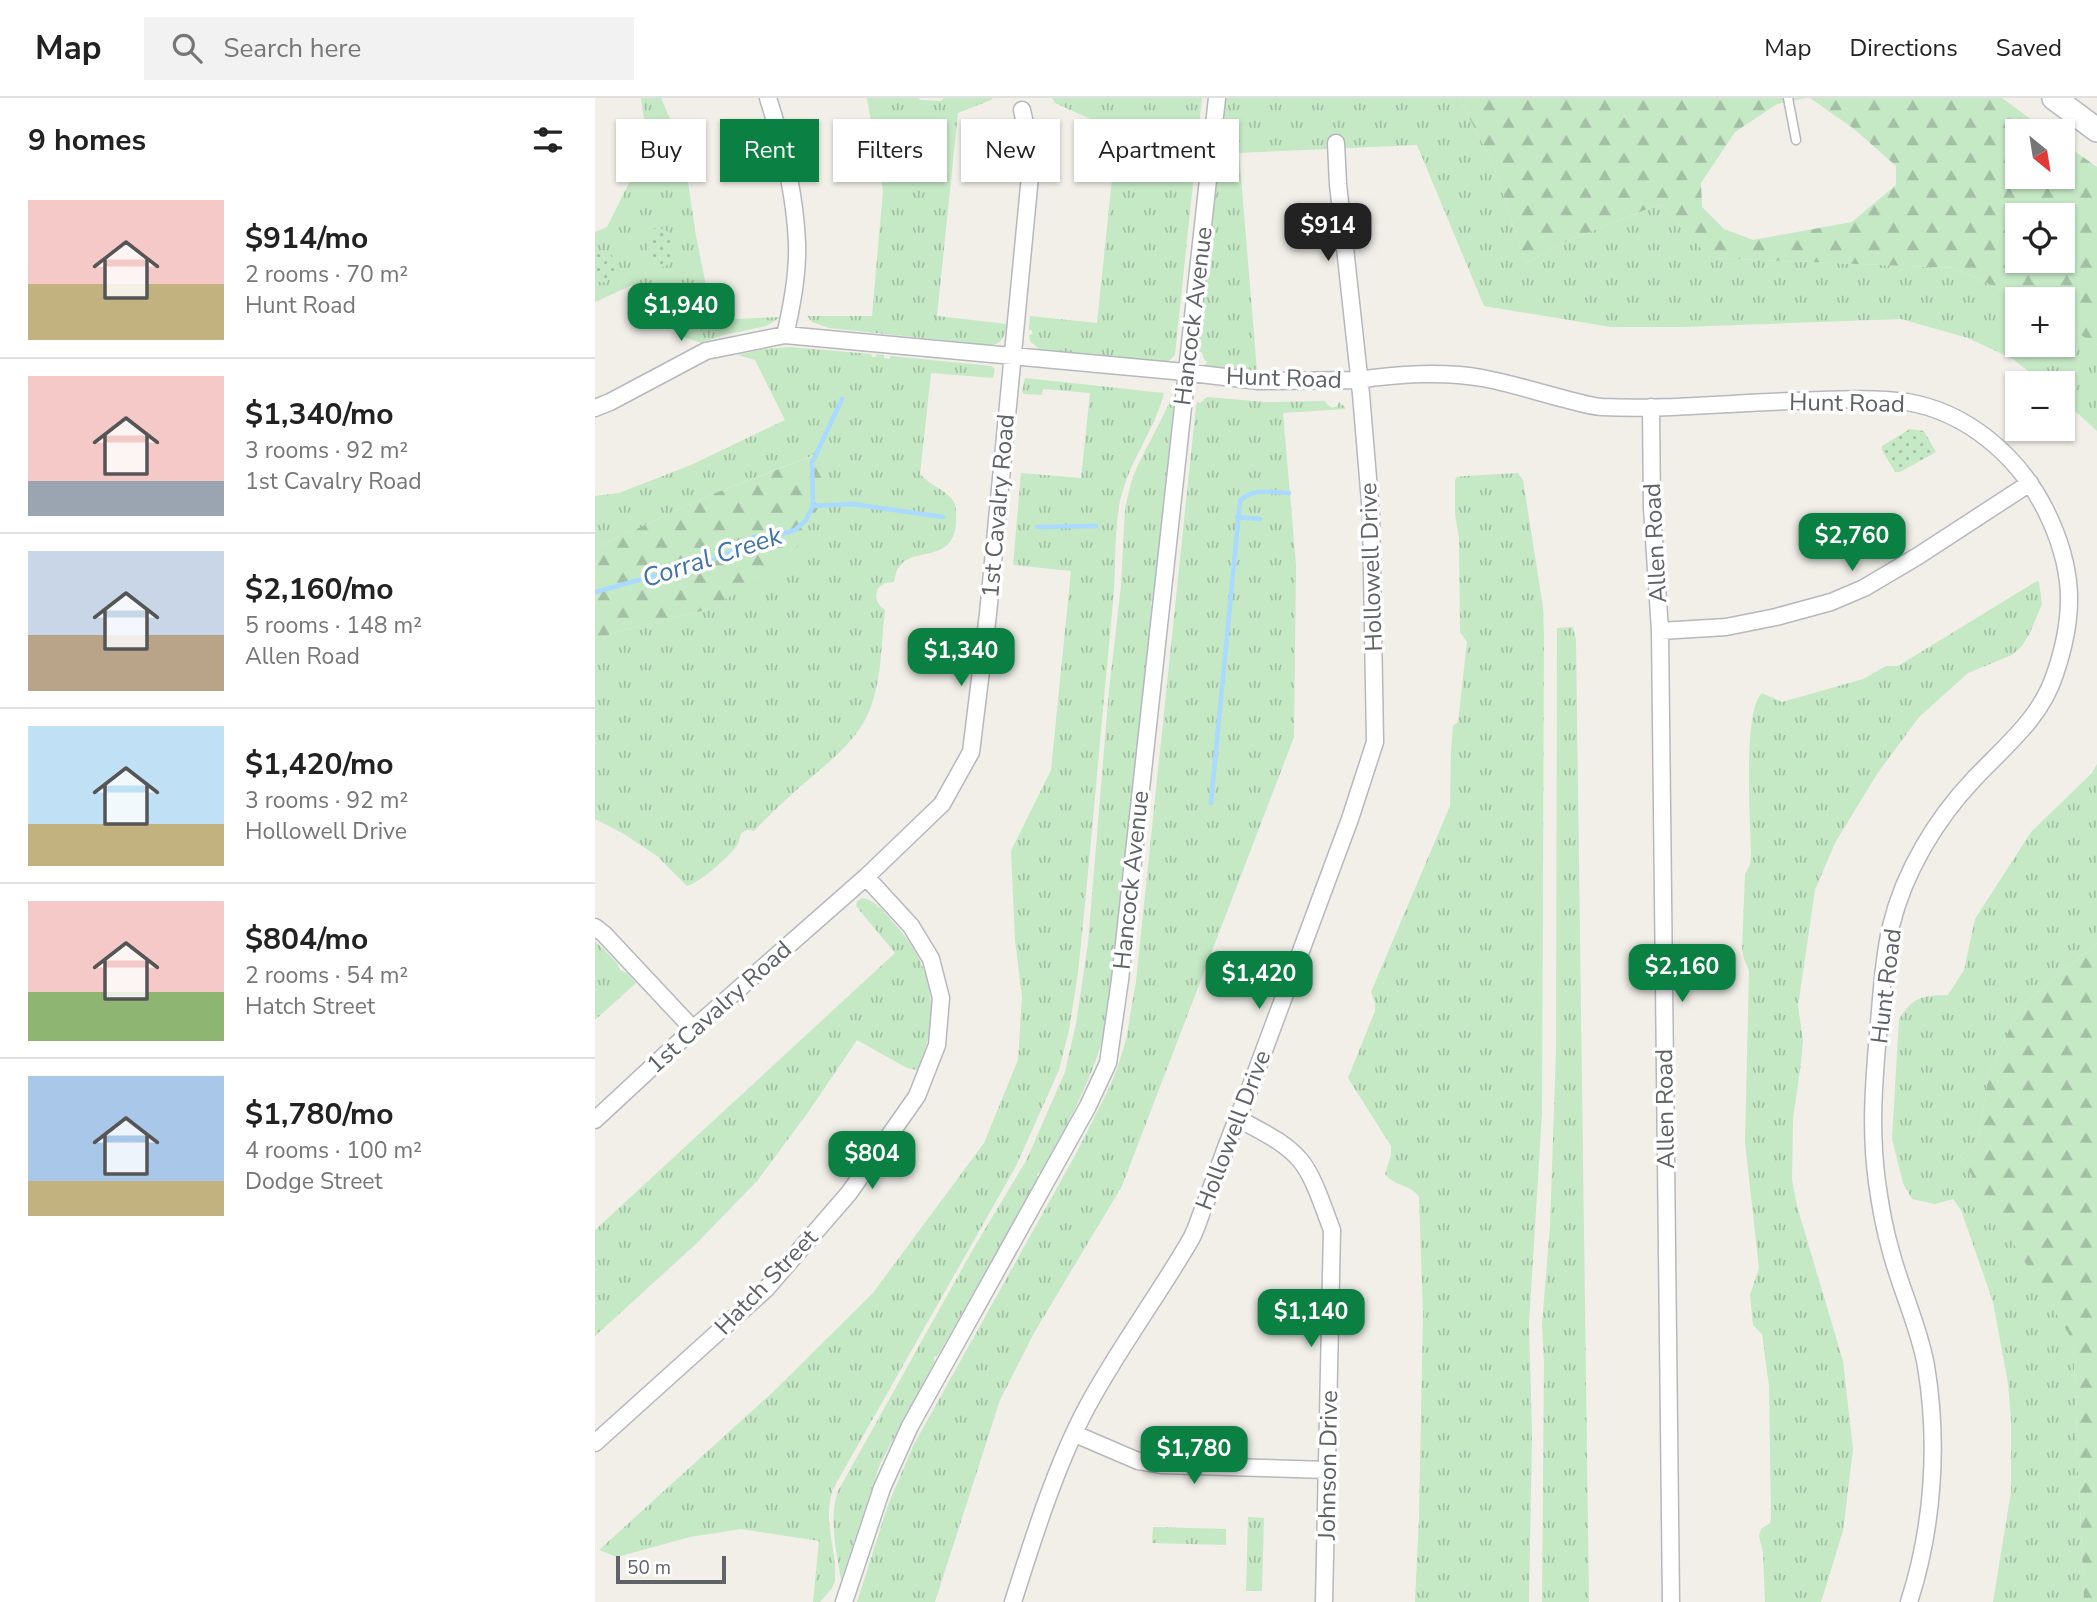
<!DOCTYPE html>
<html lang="en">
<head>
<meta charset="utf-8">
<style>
  body { margin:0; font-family:"Nunito Sans",sans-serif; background:#f2f2f2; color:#222; height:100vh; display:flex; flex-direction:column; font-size:26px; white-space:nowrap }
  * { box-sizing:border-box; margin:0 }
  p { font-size:23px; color:#767676 }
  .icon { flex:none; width:38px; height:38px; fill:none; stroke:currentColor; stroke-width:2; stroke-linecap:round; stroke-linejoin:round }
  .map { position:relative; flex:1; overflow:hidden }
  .panel { display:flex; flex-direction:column; background:#fff; width:595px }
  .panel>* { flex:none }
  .banner { position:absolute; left:21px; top:21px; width:665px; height:63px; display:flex; gap:14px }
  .needle { width:46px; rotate:150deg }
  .fabs { position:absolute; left:1410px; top:21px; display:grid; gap:14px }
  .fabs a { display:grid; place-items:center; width:70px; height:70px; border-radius:0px; background:#fff; box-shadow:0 2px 5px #0004; font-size:35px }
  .scale { position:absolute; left:21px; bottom:18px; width:110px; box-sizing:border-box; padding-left:7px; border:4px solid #5f6368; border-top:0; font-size:19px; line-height:24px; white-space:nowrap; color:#5f6368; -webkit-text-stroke:5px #fff; paint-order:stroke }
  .price { position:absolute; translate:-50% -60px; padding:0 16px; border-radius:14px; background:#0b8043; color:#fff; font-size:23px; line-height:46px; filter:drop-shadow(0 2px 4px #0008) }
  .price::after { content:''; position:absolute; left:50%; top:42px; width:21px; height:16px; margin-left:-10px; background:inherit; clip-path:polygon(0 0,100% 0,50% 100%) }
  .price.active { background:#222; color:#fff }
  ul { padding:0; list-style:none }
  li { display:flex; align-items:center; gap:21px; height:175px; padding:0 28px }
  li+li { border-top:2px solid #e0e0e0 }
  li span { display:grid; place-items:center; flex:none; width:196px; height:140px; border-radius:0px; color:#555 }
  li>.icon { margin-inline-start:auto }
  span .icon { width:84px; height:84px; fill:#fffc; stroke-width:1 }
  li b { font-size:30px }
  h2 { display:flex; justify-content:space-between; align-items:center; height:84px; padding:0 28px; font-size:30px }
  .chip { padding:0 24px; border-radius:0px; background:#fff; box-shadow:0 2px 5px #0004; font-size:24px; line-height:63px }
  .chip.active { background:#0b8043; color:#fff }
  header { display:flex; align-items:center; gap:42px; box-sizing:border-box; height:98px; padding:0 35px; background:#fff; border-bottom:2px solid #e0e0e0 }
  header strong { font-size:33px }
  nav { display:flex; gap:38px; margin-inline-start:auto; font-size:24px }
  .search { width:490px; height:63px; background:#f2f2f2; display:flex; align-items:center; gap:18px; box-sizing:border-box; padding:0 24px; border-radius:0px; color:#767676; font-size:26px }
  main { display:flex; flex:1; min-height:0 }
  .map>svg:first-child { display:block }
  .grass { fill:url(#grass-tufts) }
  .forest { fill:url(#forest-firs); fill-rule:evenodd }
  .park { fill:url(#park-dots) }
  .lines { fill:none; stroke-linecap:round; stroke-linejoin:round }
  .stream { stroke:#aadaff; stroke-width:4.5 }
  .lane-casing { stroke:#b5b8bc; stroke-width:11 }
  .street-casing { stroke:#b5b8bc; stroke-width:19 }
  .secondary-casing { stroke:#b6babf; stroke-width:26 }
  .lane { stroke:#fff; stroke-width:8 }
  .street { stroke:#fff; stroke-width:16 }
  .secondary { stroke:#fff; stroke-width:23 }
  .labels { text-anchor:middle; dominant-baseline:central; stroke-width:7; stroke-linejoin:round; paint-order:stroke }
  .street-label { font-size:24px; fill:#5f6368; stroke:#fff }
  .water-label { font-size:26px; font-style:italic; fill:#4174aa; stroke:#fff }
</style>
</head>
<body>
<header>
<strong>Map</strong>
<div class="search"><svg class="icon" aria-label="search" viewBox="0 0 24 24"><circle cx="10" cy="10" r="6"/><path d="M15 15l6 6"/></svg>Search here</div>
<nav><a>Map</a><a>Directions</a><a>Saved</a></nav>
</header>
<main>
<section class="panel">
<h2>9 homes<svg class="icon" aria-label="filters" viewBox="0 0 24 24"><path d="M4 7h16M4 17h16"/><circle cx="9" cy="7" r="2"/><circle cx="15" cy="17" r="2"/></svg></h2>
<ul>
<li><span style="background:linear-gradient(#f6c9c9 60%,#c2b280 0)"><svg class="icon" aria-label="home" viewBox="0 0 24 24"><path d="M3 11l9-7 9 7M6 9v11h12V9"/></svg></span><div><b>$914/mo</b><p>2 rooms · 70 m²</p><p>Hunt Road</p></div></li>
<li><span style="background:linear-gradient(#f6c9c9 75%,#9aa5b1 0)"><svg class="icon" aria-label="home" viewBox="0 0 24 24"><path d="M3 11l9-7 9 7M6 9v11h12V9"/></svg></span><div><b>$1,340/mo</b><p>3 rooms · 92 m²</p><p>1st Cavalry Road</p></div></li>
<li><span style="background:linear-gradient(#c9d6e8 60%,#b9a48a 0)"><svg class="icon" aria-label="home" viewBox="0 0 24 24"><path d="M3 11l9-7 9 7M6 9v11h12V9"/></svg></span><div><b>$2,160/mo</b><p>5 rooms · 148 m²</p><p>Allen Road</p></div></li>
<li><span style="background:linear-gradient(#bfe0f5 70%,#c2b280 0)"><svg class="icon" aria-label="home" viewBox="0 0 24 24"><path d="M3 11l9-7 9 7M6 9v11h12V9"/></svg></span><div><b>$1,420/mo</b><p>3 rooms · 92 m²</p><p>Hollowell Drive</p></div></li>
<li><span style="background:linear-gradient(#f6c9c9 65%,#8fb573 0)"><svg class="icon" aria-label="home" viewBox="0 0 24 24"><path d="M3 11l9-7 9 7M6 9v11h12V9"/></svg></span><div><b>$804/mo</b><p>2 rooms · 54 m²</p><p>Hatch Street</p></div></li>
<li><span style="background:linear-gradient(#a9c7e8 75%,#c2b280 0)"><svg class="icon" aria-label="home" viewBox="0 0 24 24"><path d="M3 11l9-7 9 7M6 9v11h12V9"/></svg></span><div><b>$1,780/mo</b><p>4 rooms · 100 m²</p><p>Dodge Street</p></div></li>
</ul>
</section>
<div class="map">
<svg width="1502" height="1504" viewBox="0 0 1502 1504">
  <defs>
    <pattern id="grass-tufts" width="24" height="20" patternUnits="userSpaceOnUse" patternTransform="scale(1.75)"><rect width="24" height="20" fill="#c5e8c5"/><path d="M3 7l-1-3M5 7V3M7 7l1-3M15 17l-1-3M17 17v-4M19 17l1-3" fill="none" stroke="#a3c0a4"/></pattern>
    <pattern id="forest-firs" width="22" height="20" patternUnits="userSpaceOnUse" patternTransform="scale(1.75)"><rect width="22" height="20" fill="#c5e8c5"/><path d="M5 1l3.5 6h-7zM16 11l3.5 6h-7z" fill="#a3c0a4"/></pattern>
    <pattern id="park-dots" width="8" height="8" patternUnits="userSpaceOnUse" patternTransform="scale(1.75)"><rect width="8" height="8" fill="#c5e8c5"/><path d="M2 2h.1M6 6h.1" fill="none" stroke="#a3c0a4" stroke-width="1.8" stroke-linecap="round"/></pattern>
  </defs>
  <rect width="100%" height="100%" fill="#f1efe8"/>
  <!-- grass -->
  <path class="grass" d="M 46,0 L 66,0 L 88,51 L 101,138 L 118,222 L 186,219 L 171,228 L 129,237 L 106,245 L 83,237 L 37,187 L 0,204 L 0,134 L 12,129 L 53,47 Z
    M 272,0 L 324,0 L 325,2 L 346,3 L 349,0 L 398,0 L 396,2 L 363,15 L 342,218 L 412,226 C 410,238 407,247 394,247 L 234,230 L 217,224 L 212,218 L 277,218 L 288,93 Z
    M 457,0 L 607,0 L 580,257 L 574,263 L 565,264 L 444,251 L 435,243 L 434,237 L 437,236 L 437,232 L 434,232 L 435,218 L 502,225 L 522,33 L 460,5 Z
    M 631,0 L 864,0 L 898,66 L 931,165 L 974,142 L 1065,106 L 1115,160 L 1359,170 L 1427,201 L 1423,201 L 1423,247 L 1468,247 L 1468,226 L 1502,247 L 1502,333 L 1468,302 L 1468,285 L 1448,285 L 1418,261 L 1373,240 L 1306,221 L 1088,229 L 1016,229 L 889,208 L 822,47 L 644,55 L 662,273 L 614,269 L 610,267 L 612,264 L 609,261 L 607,254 L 603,254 L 604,238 L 607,237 L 605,234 L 625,46 L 627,46 L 628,43 L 626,42 Z
    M 195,249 L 276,256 L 277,259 L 281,259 L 281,256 L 289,257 L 289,260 L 294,261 L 296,258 L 396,268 L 400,271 L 398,280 L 336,275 L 325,376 C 334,387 352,392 359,404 C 362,410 361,419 361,426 C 357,466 318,448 304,469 C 301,472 300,480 299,484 L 290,485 L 283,490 C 279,500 282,506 290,512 C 286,546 287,587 272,618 C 257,650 219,675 194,699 C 182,709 171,721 159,733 C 155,732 153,731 148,734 C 144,737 145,744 141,749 C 132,760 106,784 92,788 L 62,758 L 29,736 L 0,721 L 0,548 L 16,535 L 111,512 L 224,355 L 115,397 L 0,450 L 0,398 L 24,395 L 96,367 L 190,322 L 160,262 L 142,257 L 170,251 Z
    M 430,280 L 569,295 C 559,335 531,366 524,409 C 519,440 521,473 518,504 C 506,628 496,751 483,875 L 474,932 L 464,972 L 421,1068 L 238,1391 C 227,1424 242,1450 240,1483 L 237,1490 L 225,1504 L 218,1504 L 224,1443 L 146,1431 L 95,1439 L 22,1459 L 4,1452 L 179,1293 L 278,1195 L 389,1045 L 423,962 L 427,899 L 420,842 L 416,753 L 456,672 L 476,473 L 418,467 L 426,375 L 486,380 L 495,295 L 448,291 L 447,297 L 429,296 L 427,294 Z
    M 612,299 L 671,304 L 730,303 C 733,308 736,311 742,309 L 744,304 L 750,309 L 750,311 L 688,315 L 701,466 L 699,639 L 527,1088 L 439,1235 L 405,1302 L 340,1504 L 262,1504 L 293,1407 L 318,1348 L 482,1054 L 514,990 L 522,971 L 531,942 L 541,883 L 601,308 L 602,304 L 605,305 Z
    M 577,300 L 576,304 L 579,305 L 558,504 L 556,504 L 556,507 L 558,508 L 541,668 L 539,671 L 541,672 L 514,916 L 511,916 L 511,919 L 513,920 C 501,976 473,1025 446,1075 L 444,1074 L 442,1077 L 444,1079 L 342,1259 L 340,1258 L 339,1261 L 340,1263 L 285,1366 L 246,1482 C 242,1453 233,1423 243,1393 L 377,1153 L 431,1063 L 470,974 L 481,926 L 493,845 L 514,592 L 526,488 L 530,410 L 536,385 L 542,369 Z
    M 923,375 L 928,382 L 948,509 L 949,540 L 947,1015 L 934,1226 L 937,1335 L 934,1504 L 820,1504 L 824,1420 L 828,1215 L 824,1099 C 817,1087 799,1088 790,1076 L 796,1057 L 796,1048 L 753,980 L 780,913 L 780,905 L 776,894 L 855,708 L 856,652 L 858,628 L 863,624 L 872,544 L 865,534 L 864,441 L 860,416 L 860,382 L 862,379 L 870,378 Z
    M 1442,483 L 1444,484 L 1447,506 L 1435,535 L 1427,548 L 1417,557 L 1373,575 L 1324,619 L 1282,676 L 1240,745 L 1220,792 L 1203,908 L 1208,942 L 1206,965 L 1198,1020 L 1197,1081 L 1202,1108 L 1248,1263 L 1258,1351 L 1248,1433 L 1226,1504 L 1170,1504 L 1168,1455 L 1164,1438 L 1166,1431 L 1175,1425 L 1176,1421 L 1174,1288 L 1167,1236 L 1158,1227 L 1155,1197 L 1164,1170 L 1150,1044 L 1154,873 L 1149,861 L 1147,851 L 1150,776 L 1155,767 L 1156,759 C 1156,729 1147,613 1167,595 L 1187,604 L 1268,581 L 1291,568 L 1303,568 Z
    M 978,529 L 981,542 L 994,1504 L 947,1504 L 949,1265 L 947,1227 L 955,1128 L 961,952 L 962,530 Z
    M 1502,666 L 1502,845 L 1424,910 L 1394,976 L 1382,1044 L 1365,1058 L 1478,1242 L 1489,1504 L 1398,1504 L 1416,1394 L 1416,1322 L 1413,1285 L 1398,1204 L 1366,1112 L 1358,1101 L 1340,1106 L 1317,1101 L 1308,1085 L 1297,1041 L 1304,921 C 1319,898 1327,898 1353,897 L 1369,872 L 1380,821 L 1436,734 L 1497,675 Z
    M 268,800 C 281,803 288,813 297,823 C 339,867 347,917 322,972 L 312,970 L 262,942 L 214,1013 L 162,1083 L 101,1146 L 0,1238 L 0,1132 L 300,855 L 261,808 L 262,803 Z
    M 0,843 L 22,865 L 25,872 L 32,875 L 41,885 L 0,922 Z
    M 653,1419 L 669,1420 L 667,1493 L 651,1493 Z
    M 558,1429 L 631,1431 L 631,1447 L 557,1445 Z"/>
  <!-- forest -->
  <path class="forest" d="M 864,0 L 1211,0 L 1182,6 L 1140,34 L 1106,85 L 1107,109 L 1129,131 L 1158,142 L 1257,124 L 1301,87 L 1301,68 L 1259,31 L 1215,0 L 1407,0 L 1452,33 L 1423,33 L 1423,79 L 1468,79 L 1468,45 L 1502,69 L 1502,247 L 1468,226 L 1468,201 L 1427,201 L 1359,170 L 1115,160 L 1065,106 L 974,142 L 931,165 L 898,66 ZM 1423,117 L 1468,117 L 1468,163 L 1423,163 Z
    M 225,355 L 227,402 L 193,466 L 111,512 L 16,535 L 0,548 L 0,450 L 115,397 Z
    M 1502,845 L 1502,1504 L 1489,1504 L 1478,1243 L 1365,1058 L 1382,1044 L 1394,976 L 1424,910 Z"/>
  <!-- park -->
  <path class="park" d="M 57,130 L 69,131 L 78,138 L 80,162 L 63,172 L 54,163 L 54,149 Z
    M 1,155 L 17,157 L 21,168 L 20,177 L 11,184 L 0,184 Z
    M 1315,331 L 1329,333 L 1341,354 L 1305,374 L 1300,374 L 1287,352 L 1287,348 Z"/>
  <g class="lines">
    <!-- stream -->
    <path class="stream" d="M 218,408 L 217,365 L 247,301
      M 642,419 L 665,421
      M 442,429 L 501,428
      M 0,494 L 73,474 L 104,468 L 134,455 L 159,439 L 187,436 L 200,432 L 211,422 L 218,408 L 257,406 L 348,419
      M 616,705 L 645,403 C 656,390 678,394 694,395"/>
    <defs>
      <path id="lane" d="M 1193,0 L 1201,42"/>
      <path id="street" d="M 173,0 C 188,46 200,97 202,145 C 203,174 197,208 190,237
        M 1056,309 L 1057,410 L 1065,533 L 1076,1504
        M 0,310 L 15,304 L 111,253 L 190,237 L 579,273 L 664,283 L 763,282 C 801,276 849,273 887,280 C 915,285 942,294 970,301 C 982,304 994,308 1007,309 C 1070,312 1134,305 1198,303 C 1236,302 1274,299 1312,304 C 1372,314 1423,358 1450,411 C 1479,469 1481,515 1460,576 C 1446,620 1410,648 1379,681 C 1341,721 1309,774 1296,828 C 1290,853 1287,887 1285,913 C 1280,971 1274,1026 1282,1084 C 1285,1106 1289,1129 1295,1150 C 1305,1190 1324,1228 1331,1268 C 1344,1346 1338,1430 1314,1504
        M 1065,533 L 1131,529 L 1181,519 L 1236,504 L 1269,490 L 1323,458 L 1435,385
        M 0,829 L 9,836 L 98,931
        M 642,1020 C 663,1032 689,1043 705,1062 C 719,1078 729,1112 737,1132 L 729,1504
        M 0,1022 L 98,931 L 271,779 L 347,706 L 376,654 L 393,516 L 437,57 L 427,12
        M 480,1336 L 543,1363 L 567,1367 L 733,1372
        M 0,1345 L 171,1191 L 254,1095 L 322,998 L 342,947 L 346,900 L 336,861 L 316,828 L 271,779
        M 249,1504 L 287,1390 L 315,1328 L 493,1008 L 513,965 L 525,882 L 622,0
        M 418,1504 C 438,1441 461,1367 492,1309 C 523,1251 563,1198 596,1141 C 601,1132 604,1121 608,1111 C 623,1075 634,1036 651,1001 L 755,721 L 780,644 L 776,416 L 766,296 L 743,86 L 741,45"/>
      <path id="secondary" d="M 1459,0 L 1502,32"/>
    </defs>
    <!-- lane casing -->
    <use href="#lane" class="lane-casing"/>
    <!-- street casing -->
    <use href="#street" class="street-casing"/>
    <!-- secondary casing -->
    <use href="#secondary" class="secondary-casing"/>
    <!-- lane -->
    <use href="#lane" class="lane"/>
    <!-- street -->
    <use href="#street" class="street"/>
    <!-- secondary -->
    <use href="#secondary" class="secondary"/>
  </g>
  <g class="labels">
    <!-- street labels -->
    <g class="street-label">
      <text transform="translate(598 218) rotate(-83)">Hancock Avenue</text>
      <text transform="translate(689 280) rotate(2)">Hunt Road</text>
      <text transform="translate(1252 305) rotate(1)">Hunt Road</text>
      <text transform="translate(403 408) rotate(-85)">1st Cavalry Road</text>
      <text transform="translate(1060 445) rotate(-93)">Allen Road</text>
      <text transform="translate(776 469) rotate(-92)">Hollowell Drive</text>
      <text transform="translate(536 782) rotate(-84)">Hancock Avenue</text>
      <text transform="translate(1291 888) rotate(-83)">Hunt Road</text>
      <text transform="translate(124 909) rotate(-42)">1st Cavalry Road</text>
      <text transform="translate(1070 1011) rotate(-91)">Allen Road</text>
      <text transform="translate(638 1032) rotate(-69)">Hollowell Drive</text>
      <text transform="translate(171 1184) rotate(-46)">Hatch Street</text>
      <text transform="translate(733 1367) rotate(-89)">Johnson Drive</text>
    </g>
    <!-- water labels -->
    <g class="water-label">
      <text transform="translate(117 459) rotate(-18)">Corral Creek</text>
    </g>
  </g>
</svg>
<div class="fabs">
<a><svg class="needle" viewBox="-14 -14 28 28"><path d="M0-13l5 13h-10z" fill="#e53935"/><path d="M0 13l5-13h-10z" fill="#767676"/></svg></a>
<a><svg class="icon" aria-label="locate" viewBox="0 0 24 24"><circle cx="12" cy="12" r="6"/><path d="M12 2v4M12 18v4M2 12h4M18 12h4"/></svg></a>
<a>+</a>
<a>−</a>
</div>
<div class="scale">50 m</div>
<b class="price active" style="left:733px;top:165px">$914</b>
<b class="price" style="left:86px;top:245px">$1,940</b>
<b class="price" style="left:1257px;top:475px">$2,760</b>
<b class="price" style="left:366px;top:590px">$1,340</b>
<b class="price" style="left:1087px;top:906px">$2,160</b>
<b class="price" style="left:664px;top:913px">$1,420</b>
<b class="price" style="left:277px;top:1093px">$804</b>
<b class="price" style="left:716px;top:1251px">$1,140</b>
<b class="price" style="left:599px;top:1388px">$1,780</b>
<div class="banner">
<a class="chip">Buy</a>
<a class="chip active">Rent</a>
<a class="chip">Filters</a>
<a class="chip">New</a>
<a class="chip">Apartment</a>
</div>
</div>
</main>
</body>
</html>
